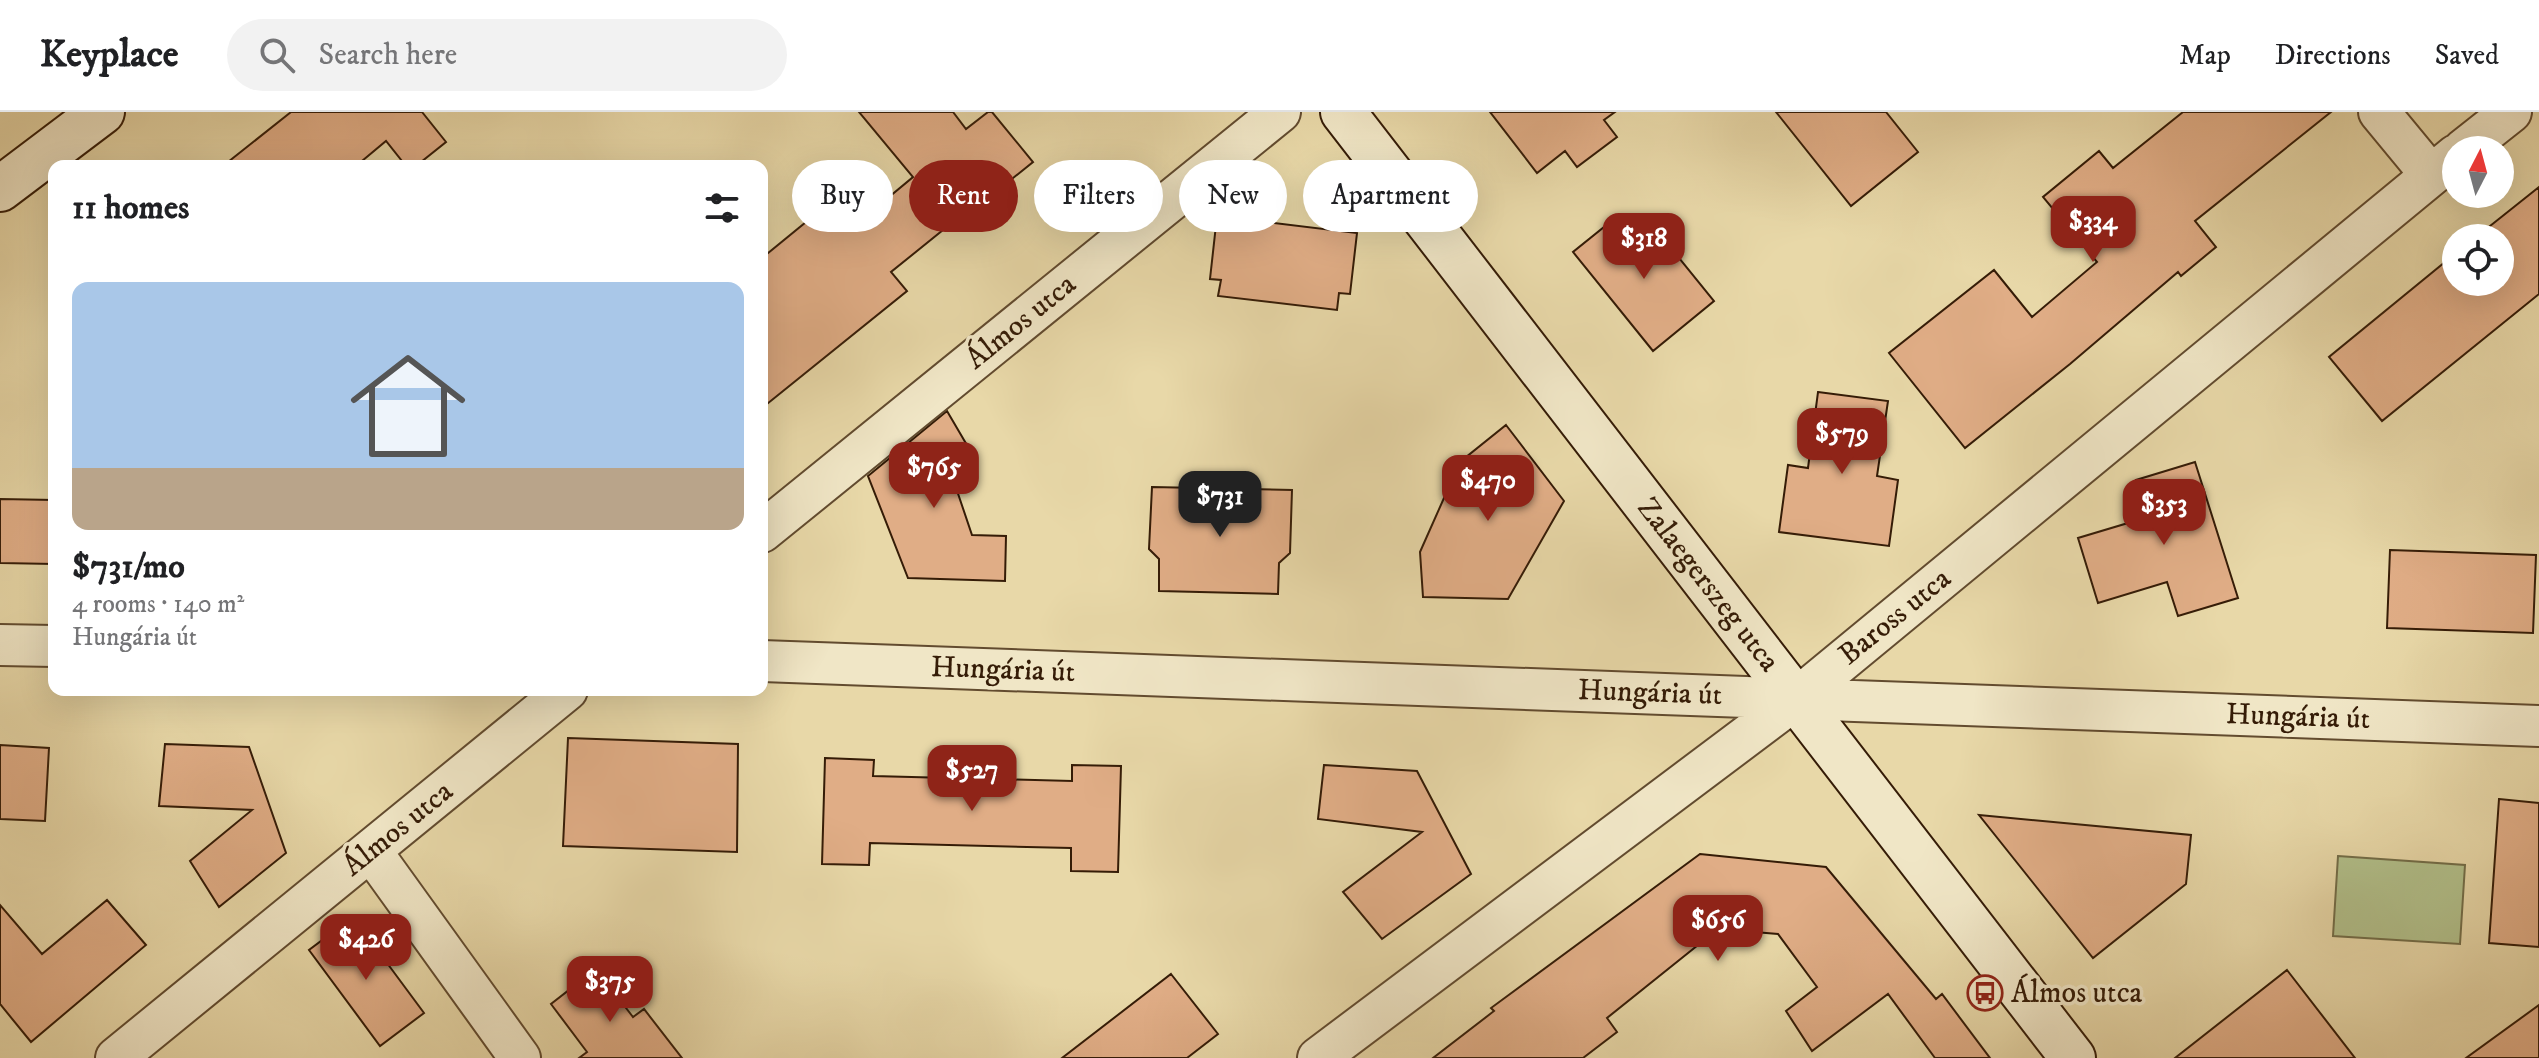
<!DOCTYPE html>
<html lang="en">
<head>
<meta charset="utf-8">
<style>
  body { margin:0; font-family:"IM FELL DW Pica",serif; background:#f2f2f2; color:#202124; height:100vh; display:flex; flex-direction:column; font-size:30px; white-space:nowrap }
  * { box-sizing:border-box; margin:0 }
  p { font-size:26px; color:#757577 }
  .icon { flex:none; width:44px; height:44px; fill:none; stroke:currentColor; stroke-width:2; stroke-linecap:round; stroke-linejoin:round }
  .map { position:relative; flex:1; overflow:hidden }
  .side { position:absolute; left:48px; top:48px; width:720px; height:536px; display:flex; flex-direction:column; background:#fff; border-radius:16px; box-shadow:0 8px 32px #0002 }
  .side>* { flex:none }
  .banner { position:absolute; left:792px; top:48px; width:760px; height:72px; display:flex; gap:16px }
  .needle { width:52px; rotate:6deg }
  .buttons { position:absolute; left:2442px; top:24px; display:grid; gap:16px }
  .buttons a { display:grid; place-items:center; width:72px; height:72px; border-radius:50%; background:#fff; box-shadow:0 8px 32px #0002; font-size:40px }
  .price { position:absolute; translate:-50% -68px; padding:0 18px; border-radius:16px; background:#8f2418; color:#fff; font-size:26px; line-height:52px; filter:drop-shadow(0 2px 4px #0008) }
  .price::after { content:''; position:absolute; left:50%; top:48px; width:24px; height:18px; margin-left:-12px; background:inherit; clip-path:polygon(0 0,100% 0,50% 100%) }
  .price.active { background:#222; color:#fff }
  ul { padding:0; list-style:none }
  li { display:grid; align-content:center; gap:16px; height:424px; padding:0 24px }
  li+li { border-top:2px solid #e0e0e0 }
  li span { display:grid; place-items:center; height:248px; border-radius:16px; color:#555 }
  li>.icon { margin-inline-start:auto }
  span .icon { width:144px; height:144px; fill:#fffc; stroke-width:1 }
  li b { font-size:34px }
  h2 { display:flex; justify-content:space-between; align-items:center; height:96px; padding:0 24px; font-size:34px }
  .chip { padding:0 28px; border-radius:36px; background:#fff; box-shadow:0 8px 32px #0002; font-size:28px; line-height:72px }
  .chip.active { background:#8f2418; color:#fff }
  header { display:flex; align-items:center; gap:48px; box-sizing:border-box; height:112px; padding:0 40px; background:#fff; border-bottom:2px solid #e0e0e0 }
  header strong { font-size:38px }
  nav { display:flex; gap:44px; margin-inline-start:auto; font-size:28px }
  .search { width:560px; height:72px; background:#f2f2f2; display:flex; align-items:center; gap:20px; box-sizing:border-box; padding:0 28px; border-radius:44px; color:#757577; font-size:30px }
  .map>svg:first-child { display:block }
  .green { fill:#b2c08b; stroke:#746e49; stroke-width:2 }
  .building { fill:#e0ad86; stroke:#351c07; stroke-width:2 }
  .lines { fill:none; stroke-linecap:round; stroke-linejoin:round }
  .street-casing { stroke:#624b2f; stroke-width:44 }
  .secondary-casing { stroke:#351c07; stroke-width:48 }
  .street { stroke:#f0e6c6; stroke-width:40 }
  .secondary { stroke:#f0e6c6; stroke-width:44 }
  .labels { text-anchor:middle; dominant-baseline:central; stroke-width:7; stroke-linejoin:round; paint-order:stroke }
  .street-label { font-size:30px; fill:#351c07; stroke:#f0e6c6 }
  .poi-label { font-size:30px; fill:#351c07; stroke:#f0e6c6; text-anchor:start }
</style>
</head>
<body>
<header>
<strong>Keyplace</strong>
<div class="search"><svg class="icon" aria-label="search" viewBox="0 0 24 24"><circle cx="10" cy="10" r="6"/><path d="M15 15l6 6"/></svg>Search here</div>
<nav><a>Map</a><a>Directions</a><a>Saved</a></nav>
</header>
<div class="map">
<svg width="2539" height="946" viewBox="0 0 2539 946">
  <rect width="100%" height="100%" fill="#e8d8a8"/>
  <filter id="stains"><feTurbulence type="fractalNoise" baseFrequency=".0025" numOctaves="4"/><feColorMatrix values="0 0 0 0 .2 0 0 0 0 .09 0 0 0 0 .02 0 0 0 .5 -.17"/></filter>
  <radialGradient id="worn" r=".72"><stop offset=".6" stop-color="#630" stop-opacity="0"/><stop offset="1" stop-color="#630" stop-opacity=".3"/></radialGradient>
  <!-- green -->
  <path class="green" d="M 2338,744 L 2465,753 L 2460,832 L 2333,824 Z"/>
  <!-- building -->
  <path class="building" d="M 291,0 L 422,0 L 446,30 L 416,54 L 406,54 L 386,29 L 356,54 L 223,54 Z
    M 859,0 L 953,0 L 966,17 L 988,0 L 992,0 L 1033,50 L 997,79 L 995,76 L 891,160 L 907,179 L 762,296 L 762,146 L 833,88 L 854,114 L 913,65 Z
    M 1490,0 L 1615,0 L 1604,8 L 1617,25 L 1577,55 L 1565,39 L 1537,61 Z
    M 1776,0 L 1886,0 L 1918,40 L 1851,94 Z
    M 2183,0 L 2331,0 L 2195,109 L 2216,135 L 2181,164 L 2178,160 L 2070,252 L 1965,336 L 1889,241 L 1994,158 L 2032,205 L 2097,150 L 2043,85 L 2099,39 L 2113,56 Z
    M 2539,75 L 2539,182 L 2382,309 L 2329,245 L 2456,141 L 2456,170 L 2500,170 L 2500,126 L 2475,126 Z
    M 1217,104 L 1357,121 L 1350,182 L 1339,181 L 1337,198 L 1218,184 L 1221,168 L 1210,167 Z
    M 1614,107 L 1628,126 L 1649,109 L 1714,189 L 1653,239 L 1573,140 Z
    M 1818,280 L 1888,289 L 1877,364 L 1898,368 L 1889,434 L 1779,420 L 1788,353 L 1808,356 Z
    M 947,299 L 971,340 L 949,355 L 972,423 L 1006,424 L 1005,469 L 908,466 L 868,364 Z
    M 1506,313 L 1564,389 L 1508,487 L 1423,485 L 1420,440 L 1460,350 Z
    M 2195,350 L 2238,486 L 2178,504 L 2167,470 L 2098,491 L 2078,426 L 2148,405 L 2136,368 Z
    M 1152,375 L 1292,378 L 1290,441 L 1279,451 L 1278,482 L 1159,479 L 1159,447 L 1149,437 Z
    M 0,387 L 54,388 L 54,452 L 0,451 Z
    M 2390,438 L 2536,443 L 2533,521 L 2387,516 Z
    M 568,626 L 738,632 L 737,740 L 563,734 Z
    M 165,632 L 249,635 L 286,741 L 219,795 L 190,749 L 252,698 L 159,694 Z
    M 0,633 L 49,636 L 45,709 L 0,707 Z
    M 825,646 L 874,648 L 873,664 L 1072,669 L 1072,653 L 1121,654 L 1118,760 L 1071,759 L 1071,736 L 870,731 L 869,753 L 822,752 Z
    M 1324,653 L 1417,659 L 1471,762 L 1382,827 L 1343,780 L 1422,720 L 1318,707 Z
    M 2499,687 L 2539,691 L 2539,835 L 2489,831 Z
    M 1979,703 L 2191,723 L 2186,772 L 2093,846 Z
    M 1700,742 L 1826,755 L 1936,887 L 1942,882 L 1990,946 L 1935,946 L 1888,882 L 1812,939 L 1786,899 L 1817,875 L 1778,822 L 1718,817 L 1607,906 L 1617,920 L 1583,946 L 1433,946 L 1494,899 L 1491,896 Z
    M 107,788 L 146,833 L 31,930 L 0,892 L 0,793 L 42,842 Z
    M 353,805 L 424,901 L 380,934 L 309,838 Z
    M 596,857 L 633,905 L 644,897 L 682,946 L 579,946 L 587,940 L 551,892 Z
    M 2287,858 L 2355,946 L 2175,946 Z
    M 1171,862 L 1218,922 L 1187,946 L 1062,946 Z
    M 2539,893 L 2539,946 L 2466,946 Z"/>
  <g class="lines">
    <defs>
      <path id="street" d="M 2379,0 L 2431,63
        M 2463,38 L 2511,0
        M 762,420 L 1280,0
        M 0,533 L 54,534
        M 762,549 L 2539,614
        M 371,739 L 520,946
        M 116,946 L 567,578
        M 1318,946 L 1796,587 L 2456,43"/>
      <path id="secondary" d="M 1343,0 L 2073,946
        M 0,77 L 102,0"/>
    </defs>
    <!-- street casing -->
    <use href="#street" class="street-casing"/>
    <!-- secondary casing -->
    <use href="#secondary" class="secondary-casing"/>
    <!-- street -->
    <use href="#street" class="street"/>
    <!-- secondary -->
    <use href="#secondary" class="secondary"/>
  </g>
  <!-- icons -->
  <defs>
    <symbol id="bus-ring" viewBox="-11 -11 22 22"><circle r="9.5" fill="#f0e6c6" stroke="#8f2418" stroke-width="1.5"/><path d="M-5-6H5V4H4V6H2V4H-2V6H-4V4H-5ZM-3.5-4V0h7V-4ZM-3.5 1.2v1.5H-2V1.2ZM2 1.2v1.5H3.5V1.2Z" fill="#8f2418"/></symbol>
  </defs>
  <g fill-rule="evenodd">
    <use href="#bus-ring" x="1965" y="861" width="40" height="40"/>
  </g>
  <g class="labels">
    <!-- street labels -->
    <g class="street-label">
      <text transform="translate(1021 210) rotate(-39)">Álmos utca</text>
      <text transform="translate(1708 473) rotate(52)">Zalaegerszeg utca</text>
      <text transform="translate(1895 505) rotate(-39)">Baross utca</text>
      <text transform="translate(1003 558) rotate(2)">Hungária út</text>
      <text transform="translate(1650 581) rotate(2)">Hungária út</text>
      <text transform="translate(2298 605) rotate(2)">Hungária út</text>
      <text transform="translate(398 717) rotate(-39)">Álmos utca</text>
    </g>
    <!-- poi labels -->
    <g class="poi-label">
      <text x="2011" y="881">Álmos utca</text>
    </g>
  </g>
  <rect width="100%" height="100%" filter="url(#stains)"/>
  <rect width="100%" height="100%" fill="url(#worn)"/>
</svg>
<div class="buttons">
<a><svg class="needle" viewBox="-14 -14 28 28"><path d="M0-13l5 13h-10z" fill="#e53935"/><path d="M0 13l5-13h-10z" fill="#757577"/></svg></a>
<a><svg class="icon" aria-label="locate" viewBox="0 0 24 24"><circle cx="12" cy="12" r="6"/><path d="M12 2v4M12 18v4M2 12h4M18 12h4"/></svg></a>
</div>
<b class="price" style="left:2093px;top:152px">$334</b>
<b class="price" style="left:1644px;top:169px">$318</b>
<b class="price" style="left:1842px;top:364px">$579</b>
<b class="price" style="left:934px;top:398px">$765</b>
<b class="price" style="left:1488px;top:411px">$470</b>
<b class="price active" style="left:1220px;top:427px">$731</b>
<b class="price" style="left:2164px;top:435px">$353</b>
<b class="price" style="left:972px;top:701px">$527</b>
<b class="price" style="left:1718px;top:851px">$656</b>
<b class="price" style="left:366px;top:870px">$426</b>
<b class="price" style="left:610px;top:912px">$375</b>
<div class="banner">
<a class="chip">Buy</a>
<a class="chip active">Rent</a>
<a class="chip">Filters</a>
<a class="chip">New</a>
<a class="chip">Apartment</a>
</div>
<section class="side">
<h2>11 homes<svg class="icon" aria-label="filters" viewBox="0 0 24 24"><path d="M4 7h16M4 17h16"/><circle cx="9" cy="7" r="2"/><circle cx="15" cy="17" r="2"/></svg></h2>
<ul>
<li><span style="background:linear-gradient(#a9c7e8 75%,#b9a48a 0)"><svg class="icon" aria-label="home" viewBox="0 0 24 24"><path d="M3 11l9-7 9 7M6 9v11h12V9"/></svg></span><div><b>$731/mo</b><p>4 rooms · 140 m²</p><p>Hungária út</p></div></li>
</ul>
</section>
</div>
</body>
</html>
